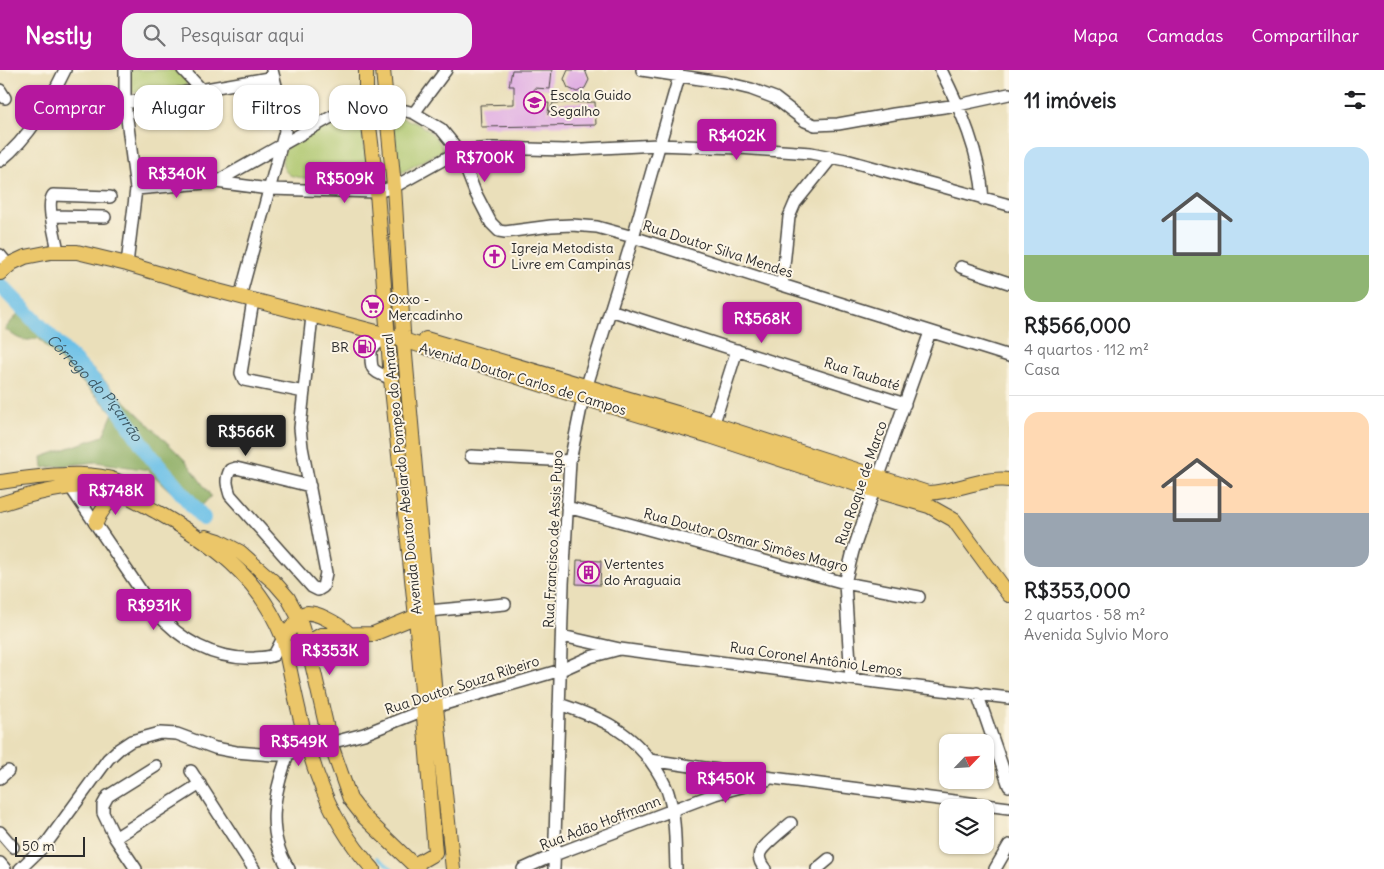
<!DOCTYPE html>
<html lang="pt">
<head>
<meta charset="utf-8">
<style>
  body { margin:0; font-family:Delius,sans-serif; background:#f2f2f2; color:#202124; height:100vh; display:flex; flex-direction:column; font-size:19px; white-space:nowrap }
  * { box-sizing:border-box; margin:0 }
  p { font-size:16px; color:#757577 }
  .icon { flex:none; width:28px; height:28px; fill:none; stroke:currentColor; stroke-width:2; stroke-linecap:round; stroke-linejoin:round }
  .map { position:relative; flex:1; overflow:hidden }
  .drawer { display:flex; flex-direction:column; background:#fff; width:375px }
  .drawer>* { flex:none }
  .banner { position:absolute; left:15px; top:15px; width:475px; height:45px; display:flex; gap:10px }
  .needle { width:32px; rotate:65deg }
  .fabs { position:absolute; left:939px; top:664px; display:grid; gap:10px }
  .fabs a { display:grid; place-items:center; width:55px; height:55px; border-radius:10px; background:#fff; box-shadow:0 1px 4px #0004; font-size:25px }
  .scale { position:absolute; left:15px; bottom:12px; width:70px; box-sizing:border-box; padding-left:5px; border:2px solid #2b2b2b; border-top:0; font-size:14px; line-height:18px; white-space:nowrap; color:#2b2b2b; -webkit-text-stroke:4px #fcf5e5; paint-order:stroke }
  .price { position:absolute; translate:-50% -42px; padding:0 11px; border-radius:5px; background:#b5179e; color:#fff; font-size:16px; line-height:32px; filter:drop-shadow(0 1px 2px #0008) }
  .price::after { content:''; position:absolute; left:50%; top:30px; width:15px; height:11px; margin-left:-8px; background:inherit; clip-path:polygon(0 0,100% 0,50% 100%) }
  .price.on { background:#222; color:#fff }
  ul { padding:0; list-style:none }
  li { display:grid; align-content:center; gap:10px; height:265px; padding:0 15px }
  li+li { border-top:1px solid #e0e0e0 }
  li span { display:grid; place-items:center; height:155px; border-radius:15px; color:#555 }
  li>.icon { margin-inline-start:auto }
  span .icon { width:90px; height:90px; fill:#fffc; stroke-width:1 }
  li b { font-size:21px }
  h2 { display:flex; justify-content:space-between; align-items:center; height:60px; padding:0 15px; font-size:21px }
  .pill { padding:0 18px; border-radius:15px; background:#fff; box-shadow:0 1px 4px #0004; font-size:18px; line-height:45px }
  .pill.on { background:#b5179e; color:#fff }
  header { display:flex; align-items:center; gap:30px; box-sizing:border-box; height:70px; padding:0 25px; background:#b5179e; color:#fff }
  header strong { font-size:24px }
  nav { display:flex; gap:28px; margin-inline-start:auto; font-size:18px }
  .search { width:350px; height:45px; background:#f2f2f2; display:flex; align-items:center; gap:12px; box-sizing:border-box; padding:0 18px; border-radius:15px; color:#757577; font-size:19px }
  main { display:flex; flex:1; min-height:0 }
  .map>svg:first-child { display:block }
  .green { fill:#abc56b; stroke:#6b784b }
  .forest { fill:#88aa5f; stroke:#5a6a45 }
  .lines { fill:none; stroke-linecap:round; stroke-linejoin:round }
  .stream { stroke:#6bc0e7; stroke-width:2.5 }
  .river { stroke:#6bc0e7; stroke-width:16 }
  .building { fill:#e0aee3 }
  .minor-casing { stroke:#484640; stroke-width:14 }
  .major-casing { stroke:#484640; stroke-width:16 }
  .minor { stroke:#fff; stroke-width:11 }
  .major { stroke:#ebc669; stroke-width:14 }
  .labels { text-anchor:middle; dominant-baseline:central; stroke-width:4; stroke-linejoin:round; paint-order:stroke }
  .poi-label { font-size:14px; fill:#2b2b2b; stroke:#fcf5e5; text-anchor:start }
  .street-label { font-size:14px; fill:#2b2b2b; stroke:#fcf5e5 }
  .water-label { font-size:15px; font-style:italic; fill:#3e5863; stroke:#fcf5e5 }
</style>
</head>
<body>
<header>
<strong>Nestly</strong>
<div class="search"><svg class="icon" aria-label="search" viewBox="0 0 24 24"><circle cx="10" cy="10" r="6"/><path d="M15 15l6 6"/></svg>Pesquisar aqui</div>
<nav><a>Mapa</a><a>Camadas</a><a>Compartilhar</a></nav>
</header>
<main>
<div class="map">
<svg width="1009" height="799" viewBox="0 0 1009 799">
  <rect width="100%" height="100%" fill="#fcf5e5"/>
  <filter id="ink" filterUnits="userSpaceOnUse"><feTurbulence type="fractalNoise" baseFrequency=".02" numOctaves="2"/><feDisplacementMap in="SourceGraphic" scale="10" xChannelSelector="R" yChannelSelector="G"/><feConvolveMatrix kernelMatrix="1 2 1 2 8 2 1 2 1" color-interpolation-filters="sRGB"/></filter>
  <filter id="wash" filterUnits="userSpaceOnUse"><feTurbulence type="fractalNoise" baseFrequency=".0096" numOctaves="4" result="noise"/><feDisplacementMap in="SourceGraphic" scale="20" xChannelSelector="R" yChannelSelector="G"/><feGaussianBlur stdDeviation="1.12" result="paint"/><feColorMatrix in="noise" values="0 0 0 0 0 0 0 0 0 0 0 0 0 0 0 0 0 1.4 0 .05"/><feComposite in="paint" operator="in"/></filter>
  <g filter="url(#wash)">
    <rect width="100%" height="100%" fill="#eadfba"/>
    <!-- green -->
    <path class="green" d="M 128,0 L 179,0 L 186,7 L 187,15 L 137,23 L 128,22 Z
      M 356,39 L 360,41 L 368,102 C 368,108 366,110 361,114 C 348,112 298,109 290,105 C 278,97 282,84 289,74 Z
      M 389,44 C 411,50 434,57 443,80 L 401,103 L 395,101 Z"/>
    <!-- forest -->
    <path class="forest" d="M 26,234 L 186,391 L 211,426 L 194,444 L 148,400 L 96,392 L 43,398 L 42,387 L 103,366 L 113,343 L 38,268 C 23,273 18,269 5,259 Z"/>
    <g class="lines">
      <!-- stream -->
      <path class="stream" d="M 377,787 L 393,799"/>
      <!-- river -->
      <path class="river" id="s1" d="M 0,215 L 115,333 L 149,384 L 203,448"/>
    </g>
    <g id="blocks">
      <!-- building -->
      <path class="building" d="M 512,0 L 552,0 L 550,19 L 534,18 L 535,33 L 549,33 L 548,45 L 553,33 L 595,32 L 596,55 L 481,57 L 480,35 L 514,34 L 514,16 L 509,16 Z
        M 568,0 L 585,0 L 589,10 L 585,18 L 577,22 L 568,18 L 564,9 Z
        M 577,490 L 601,491 L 600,515 L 576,514 Z"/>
    </g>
  </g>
  <g filter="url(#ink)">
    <use href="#blocks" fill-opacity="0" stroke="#484640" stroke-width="1"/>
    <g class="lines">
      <defs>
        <path id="minor" d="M 125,0 L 125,33 L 136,119 L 127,194
          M 183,0 L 201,19
          M 642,0 L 726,13 L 751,19 L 775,28 L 805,51 L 815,55 L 838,54 L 894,44 L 958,35 L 1009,24
          M 941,0 C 961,40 980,83 983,129
          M 0,20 L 5,28
          M 125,33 L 274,7
          M 414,43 L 446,0
          M 0,91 C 30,67 49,33 65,0
          M 216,112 L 340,42 L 366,31 L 414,43 L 441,59 L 459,81 L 475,122 L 491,153 L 499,161 L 505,162 L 551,156 L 572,155 L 597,157 L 633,167 L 782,215 L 1009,286
          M 136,119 L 216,112 L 269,119 L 377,122 L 394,117 L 459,81 L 493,78 L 564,80 L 658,75 L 739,78 L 811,83 L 846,90 L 1009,135
          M 51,146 L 105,147
          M 57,176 C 55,165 46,133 53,125 L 110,127
          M 0,185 L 5,191
          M 961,197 L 1009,213
          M 782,215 L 789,147 L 795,133 L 832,87
          M 240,227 L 285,61 L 281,35 L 272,0
          M 253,231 L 241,303 L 244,310 L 304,322
          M 610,240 L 905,334
          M 388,265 L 371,279 C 371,302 370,299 391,309
          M 711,362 L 737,280
          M 471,386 L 570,391
          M 69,410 L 71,418 L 154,540 C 180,570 214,590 255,588 C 262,587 267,588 274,585 L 283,568
          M 310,416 L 236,398 L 230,400 C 225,410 227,415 230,425 L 312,517 L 318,520 L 323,517 L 326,503 L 302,377 L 300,358 L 312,246
          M 567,437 L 845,513 L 919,527
          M 428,541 L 505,534
          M 562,566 L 620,579 L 851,609 L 1009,628
          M 851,609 L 845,513 L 853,481 L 874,420 L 930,262
          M 977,623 L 1009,716
          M 559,634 C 601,648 631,660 656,699 C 661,707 667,717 669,726 C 676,749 675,775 676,799
          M 288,684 C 274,723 265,762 289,799
          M 650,690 L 773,708 L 1009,738
          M 191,701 L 254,799
          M 0,708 L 8,701
          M 0,762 L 13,777
          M 115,768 L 200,714
          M 0,793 L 5,799
          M 20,799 L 46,774 L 108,689 L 119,679 L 131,671 L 160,663 L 177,664 L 215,678 L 236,682 L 273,685 L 288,684 L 364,664 L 424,640 L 561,600 L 590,587 L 620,579
          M 136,799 L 115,768 L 103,743 L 103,735 L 108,726 L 156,696
          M 523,799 L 554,785 L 715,724 L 767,710
          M 554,799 L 563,514 L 570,391 L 583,328 L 633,167 L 679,7
          M 765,799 C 761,794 757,787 761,781 C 765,774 784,759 791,753
          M 817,799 L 829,789
          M 995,799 L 1009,775"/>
        <path id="major" d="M 366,0 L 366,31 L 377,122 L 391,309 L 416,547 L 435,783 L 414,795
          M 383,0 L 394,117 L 403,262 L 436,637 L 453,799
          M 0,203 L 12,193 L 25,187 L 51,182 L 77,182 L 127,194 L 214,220 L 388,265 L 583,328 L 710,366 L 874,420 L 929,436 L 954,450 L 1009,525
          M 426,269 L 714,354 L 928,423 C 956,422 981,407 1009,410
          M 0,412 C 36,407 114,393 139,426
          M 0,434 C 28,425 76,412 105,418 C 123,422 140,433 157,442 C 213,474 258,505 283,568 C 301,650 313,736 373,799
          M 96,453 C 101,440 109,429 123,424
          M 206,467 L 219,471 L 240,482 L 275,513 L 288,528 L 299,548 L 310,585 L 330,672 L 350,729 L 364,747 L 418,799
          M 283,568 L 303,544 C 313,539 340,555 348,563
          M 308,578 L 314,569 L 321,565 L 373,564 L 422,544"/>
      </defs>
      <!-- minor casing -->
      <use href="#minor" class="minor-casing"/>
      <!-- major casing -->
      <use href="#major" class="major-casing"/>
      <!-- minor -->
      <use href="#minor" class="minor"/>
      <!-- major -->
      <use href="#major" class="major"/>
    </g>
  </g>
  <!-- icons -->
  <defs>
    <symbol id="school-ring" viewBox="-11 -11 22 22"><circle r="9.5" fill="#fcf5e5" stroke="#b5179e" stroke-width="1.5"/><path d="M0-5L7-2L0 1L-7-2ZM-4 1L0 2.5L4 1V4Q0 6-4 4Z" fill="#b5179e"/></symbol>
    <symbol id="church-ring" viewBox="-11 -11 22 22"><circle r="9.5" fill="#fcf5e5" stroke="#b5179e" stroke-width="1.5"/><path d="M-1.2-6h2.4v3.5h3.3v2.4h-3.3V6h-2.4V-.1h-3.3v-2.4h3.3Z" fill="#b5179e"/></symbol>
    <symbol id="supermarket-ring" viewBox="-11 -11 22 22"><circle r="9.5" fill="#fcf5e5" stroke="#b5179e" stroke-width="1.5"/><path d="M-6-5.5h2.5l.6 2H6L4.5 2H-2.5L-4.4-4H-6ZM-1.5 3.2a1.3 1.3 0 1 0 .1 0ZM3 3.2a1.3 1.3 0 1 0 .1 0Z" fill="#b5179e"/></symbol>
    <symbol id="fuel-ring" viewBox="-11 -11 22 22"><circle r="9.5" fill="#fcf5e5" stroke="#b5179e" stroke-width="1.5"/><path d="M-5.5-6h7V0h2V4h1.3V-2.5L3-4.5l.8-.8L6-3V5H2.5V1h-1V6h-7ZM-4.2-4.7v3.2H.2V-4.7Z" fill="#b5179e"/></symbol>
    <symbol id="building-ring" viewBox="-11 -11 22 22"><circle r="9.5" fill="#fcf5e5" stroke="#b5179e" stroke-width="1.5"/><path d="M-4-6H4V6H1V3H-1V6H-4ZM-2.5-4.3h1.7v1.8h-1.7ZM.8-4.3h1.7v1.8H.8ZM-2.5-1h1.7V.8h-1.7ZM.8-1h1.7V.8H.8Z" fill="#b5179e"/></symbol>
  </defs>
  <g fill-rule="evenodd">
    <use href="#school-ring" x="522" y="20" width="25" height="25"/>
    <use href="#church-ring" x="482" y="174" width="25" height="25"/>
    <use href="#supermarket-ring" x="360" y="224" width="25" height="25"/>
    <use href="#fuel-ring" x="352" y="264" width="25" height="25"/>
    <use href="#building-ring" x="576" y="490" width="25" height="25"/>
  </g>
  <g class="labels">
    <!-- poi labels -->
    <g class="poi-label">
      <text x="550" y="25">Escola Guido<tspan x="550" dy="16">Segalho</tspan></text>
      <text x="511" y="178">Igreja Metodista<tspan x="511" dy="16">Livre em Campinas</tspan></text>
      <text x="388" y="229">Oxxo -<tspan x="388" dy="16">Mercadinho</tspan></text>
      <text x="349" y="277" text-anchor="end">BR</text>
      <text x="604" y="494">Vertentes<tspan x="604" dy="16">do Araguaia</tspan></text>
    </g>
    <!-- street labels -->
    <g class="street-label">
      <text transform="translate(718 179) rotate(18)">Rua Doutor Silva Mendes</text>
      <text transform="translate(862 304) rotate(18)">Rua Taubaté</text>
      <text transform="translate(523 309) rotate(17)">Avenida Doutor Carlos de Campos</text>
      <text transform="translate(402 404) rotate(-96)">Avenida Doutor Abelardo Pompeo do Amaral</text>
      <text transform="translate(861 413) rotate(-71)">Rua Roque de Marco</text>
      <text transform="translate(553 469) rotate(-87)">Rua Francisco de Assis Pupo</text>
      <text transform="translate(746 470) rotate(15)">Rua Doutor Osmar Simões Magro</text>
      <text transform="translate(816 589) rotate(8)">Rua Coronel Antônio Lemos</text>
      <text transform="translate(462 615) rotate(-18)">Rua Doutor Souza Ribeiro</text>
      <text transform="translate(600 753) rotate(-21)">Rua Adão Hoffmann</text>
    </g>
    <!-- water labels -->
    <g class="water-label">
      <text stroke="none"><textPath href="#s1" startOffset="140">Córrego do Piçarrão</textPath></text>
    </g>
  </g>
</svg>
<div class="fabs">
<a><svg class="needle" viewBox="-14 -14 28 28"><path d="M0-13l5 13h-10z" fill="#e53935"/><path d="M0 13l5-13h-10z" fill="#757577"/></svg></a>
<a><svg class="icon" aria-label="layers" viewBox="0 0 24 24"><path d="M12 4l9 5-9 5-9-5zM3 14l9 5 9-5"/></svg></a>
</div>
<div class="scale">50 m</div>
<b class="price" style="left:737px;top:91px">R$402K</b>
<b class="price" style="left:485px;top:113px">R$700K</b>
<b class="price" style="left:177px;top:129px">R$340K</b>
<b class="price" style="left:345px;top:134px">R$509K</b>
<b class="price" style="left:762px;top:274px">R$568K</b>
<b class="price on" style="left:246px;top:387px">R$566K</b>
<b class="price" style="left:116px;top:446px">R$748K</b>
<b class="price" style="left:154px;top:561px">R$931K</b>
<b class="price" style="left:330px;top:606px">R$353K</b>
<b class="price" style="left:299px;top:697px">R$549K</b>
<b class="price" style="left:726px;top:734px">R$450K</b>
<div class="banner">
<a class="pill on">Comprar</a>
<a class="pill">Alugar</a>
<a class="pill">Filtros</a>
<a class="pill">Novo</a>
</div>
</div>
<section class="drawer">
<h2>11 imóveis<svg class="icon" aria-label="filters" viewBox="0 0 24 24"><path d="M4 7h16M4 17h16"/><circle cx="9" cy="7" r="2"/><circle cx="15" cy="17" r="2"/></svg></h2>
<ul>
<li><span style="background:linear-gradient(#bfe0f5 70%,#8fb573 0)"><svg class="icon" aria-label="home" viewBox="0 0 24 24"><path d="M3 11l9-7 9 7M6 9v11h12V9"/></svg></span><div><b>R$566,000</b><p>4 quartos · 112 m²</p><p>Casa</p></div></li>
<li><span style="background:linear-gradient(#ffd9b3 65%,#9aa5b1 0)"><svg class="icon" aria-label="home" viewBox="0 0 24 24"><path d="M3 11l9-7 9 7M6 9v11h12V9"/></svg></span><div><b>R$353,000</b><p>2 quartos · 58 m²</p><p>Avenida Sylvio Moro</p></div></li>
</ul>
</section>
</main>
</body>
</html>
